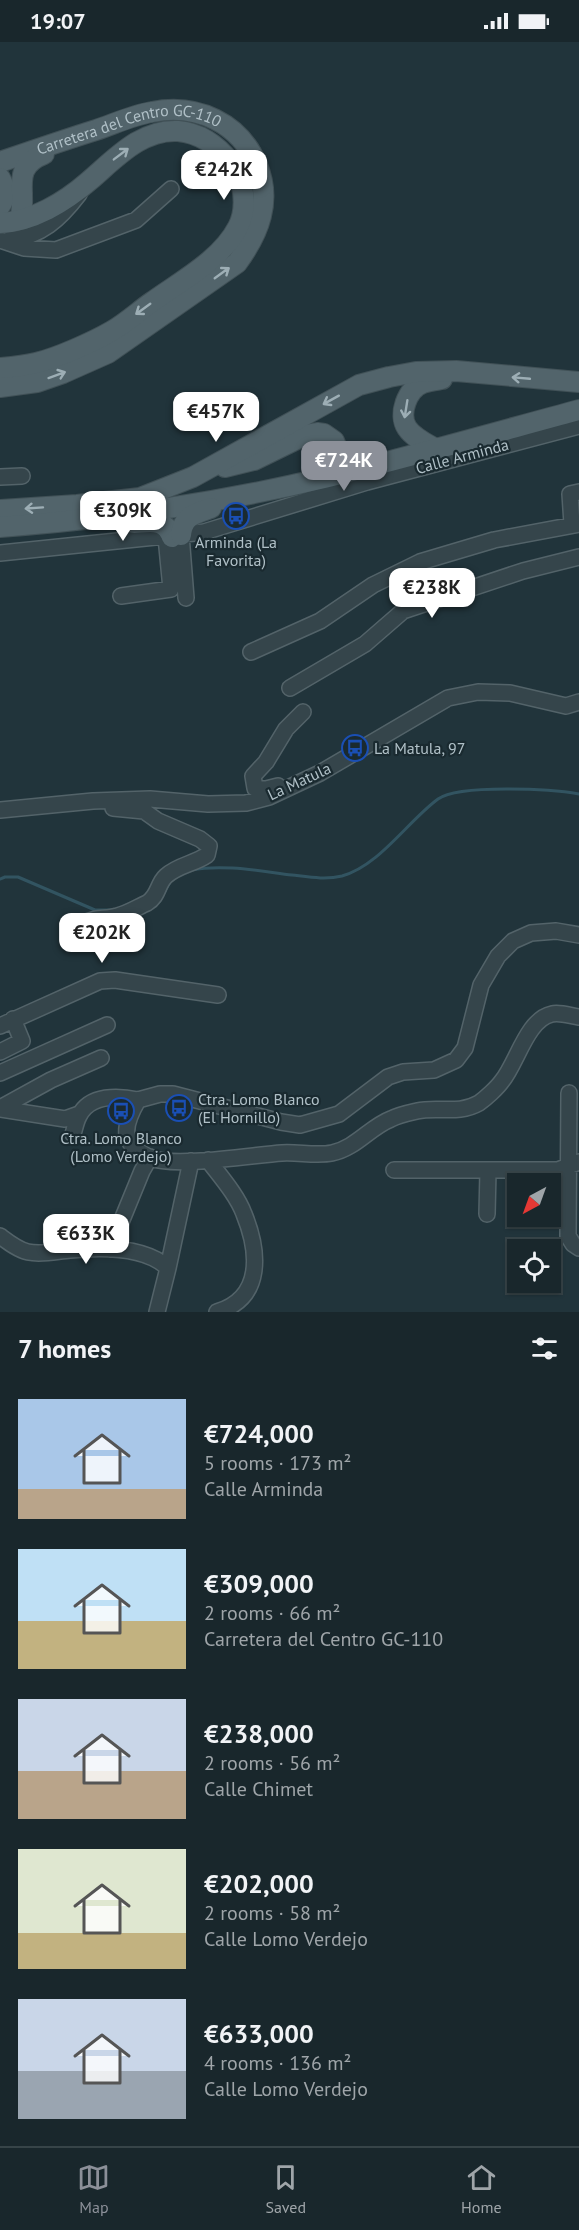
<!DOCTYPE html>
<html lang="en">
<head>
<meta charset="utf-8">
<style>
  body { margin:0; font-family:"PT Sans",sans-serif; background:#222f34; color:#f1f3f6; height:100vh; display:flex; flex-direction:column; font-size:22px; white-space:nowrap }
  * { box-sizing:border-box; margin:0 }
  p { font-size:20px; color:#9fa5a9 }
  .icon { flex:none; width:33px; height:33px; fill:none; stroke:currentColor; stroke-width:2; stroke-linecap:round; stroke-linejoin:round }
  .map { position:relative; height:1270px; overflow:hidden }
  .details { display:flex; flex-direction:column; background:#19272c; flex:1 }
  .details>* { flex:none }
  .needle { width:39px; rotate:221deg }
  .fabs { position:absolute; left:507px; top:1131px; display:grid; gap:12px }
  .fabs a { display:grid; place-items:center; width:54px; height:54px; border-radius:0px; background:#19272c; box-shadow:0 2px 4px #0004,0 0 0 2px #374448; font-size:30px }
  .price { position:absolute; translate:-50% -51px; padding:0 14px; border-radius:12px; background:#fff; color:#222; font-size:20px; line-height:39px; filter:drop-shadow(0 2px 3px #0008) }
  .price::after { content:''; position:absolute; left:50%; top:36px; width:18px; height:14px; margin-left:-9px; background:inherit; clip-path:polygon(0 0,100% 0,50% 100%) }
  .price.active { background:#8c9099; color:#fff }
  ul { padding:0; list-style:none }
  li { display:flex; align-items:center; gap:18px; height:150px; padding:0 18px }
  li span { display:grid; place-items:center; flex:none; width:168px; height:120px; border-radius:0px; color:#555 }
  li>.icon { margin-inline-start:auto }
  span .icon { width:72px; height:72px; fill:#fffc; stroke-width:1 }
  li b { font-size:26px }
  h2 { display:flex; justify-content:space-between; align-items:center; height:72px; padding:0 18px; font-size:26px }
  .status { display:flex; justify-content:space-between; align-items:center; height:42px; padding:0 30px; background:#19272c; direction:ltr }
  .status svg { height:16px; fill:currentColor }
  .tab-bar { display:flex; justify-content:space-around; align-items:center; height:84px; border-top:2px solid #374448; background:#19272c; font-size:16px; color:#9fa5a9 }
  .tab-bar a { display:grid; justify-items:center; gap:3px }
  .tab-bar .active { color:#8c9099 }
  .map>svg:first-child { display:block }
  .lines { fill:none; stroke-linecap:round; stroke-linejoin:round }
  .stream { stroke:#325461; stroke-width:3 }
  .minor-casing { stroke:#536369; stroke-width:18 }
  .major-casing { stroke:#415157; stroke-width:22 }
  .minor { stroke:#35454b; stroke-width:15 }
  .major { stroke:#52646b; stroke-width:20 }
  .oneway { stroke:#9daeb5 }
  .labels { text-anchor:middle; dominant-baseline:central; stroke-width:4.5; stroke-linejoin:round; paint-order:stroke }
  .street-label { font-size:16px; fill:#b0c0c7; stroke:#1a2a30 }
  .poi-label { font-size:16px; fill:#b0c0c7; stroke:#1a2a30 }
</style>
</head>
<body>
<div class="status"><b>19:07</b><svg viewBox="0 0 49 12"><path d="M0 12V9h3v3zM5 12V6h3v6zM10 12V3h3v9zM15 12V0h3v12zM26 1h20v11H26zM47 4h2v5h-2z"/></svg></div>
<div class="map">
<svg width="579" height="1270" viewBox="0 0 579 1270">
  <rect width="100%" height="100%" fill="#21343b"/>
  <g class="lines">
    <!-- stream -->
    <path class="stream" d="M 191,828 C 224,822 259,829 292,833 C 309,835 325,838 342,834 C 379,824 408,779 438,757 C 459,742 552,747 579,752
      M 0,837 L 5,835 L 18,835 L 95,868 L 113,868
      M 159,860 L 170,840"/>
    <defs>
      <path id="minor" d="M 9,198 C 41,195 60,177 79,152
        M 3,199 L 24,206 L 56,208 L 136,178 L 171,147
        M 0,435 L 22,434
        M 572,482 L 570,452 L 579,450
        M 181,493 L 186,556
        M 0,511 L 204,490 L 367,440 L 579,384
        M 121,554 L 171,547 L 166,495
        M 251,610 L 320,579 L 373,543 L 420,520 L 494,498 L 579,482
        M 290,646 L 365,602 L 403,569 L 523,529 L 579,515
        M 278,744 L 266,747 L 255,746 L 253,734 L 266,720 L 286,687 L 303,670
        M 0,768 L 93,759 L 150,757 L 208,762 L 246,761 L 269,755 L 320,731 L 448,656 L 478,650 L 510,651 L 566,664 L 579,660
        M 579,893 L 556,889 L 531,891 L 513,899 L 498,914 L 481,943 L 465,1006 L 456,1018 L 434,1028 L 403,1030 L 388,1035 L 339,1072 L 300,1083 L 281,1080 L 173,1052 L 160,1052 L 138,1058 C 123,1084 119,1102 151,1116 C 175,1126 253,1113 282,1111 C 298,1110 317,1114 332,1111 C 356,1106 370,1085 391,1077 C 398,1073 408,1071 417,1069 C 438,1064 458,1073 479,1061 C 486,1056 497,1046 502,1039 C 517,1021 527,977 552,972 C 560,970 571,974 579,975
        M 88,895 L 84,890 L 86,881 C 96,874 106,878 117,874 C 127,872 138,865 147,861 C 159,854 157,842 166,834 C 178,823 194,822 207,813 L 209,804 L 200,797 L 158,779 L 144,769 L 113,766
        M 0,984 L 100,939 L 115,938 L 218,953
        M 0,1010 L 22,999 L 13,977
        M 0,1031 L 107,983
        M 569,1051 L 568,1194 L 573,1202 L 579,1206
        M 0,1066 L 51,1038 L 101,1016
        M 0,1067 L 65,1077 L 79,1072
        M 73,1092 C 75,1086 76,1079 79,1074 C 90,1052 119,1054 138,1058
        M 208,1118 C 220,1134 237,1153 244,1172 C 259,1209 264,1256 217,1270
        M 394,1128 L 558,1128 L 579,1120
        M 487,1172 L 488,1129
        M 0,1194 C 8,1200 18,1208 28,1210 C 42,1213 57,1209 70,1208 C 101,1205 145,1204 168,1226 L 157,1270
        M 110,1207 L 142,1129 L 150,1115
        M 168,1226 L 191,1119"/>
      <g id="major">
        <path id="s1" d="M 0,120 C 32,109 64,98 96,88 C 114,82 133,73 152,70 C 197,61 240,81 257,123 C 272,159 259,191 237,221 L 108,311 L 63,331 L 37,340 L 0,345"/>
        <path d="M 0,136 C 6,147 7,154 0,164"/>
        <path d="M 20,177 C 28,150 9,126 44,112"/>
        <path d="M 0,181 C 32,180 65,160 89,139 C 115,117 141,87 178,89 C 200,91 217,103 231,121 C 244,137 248,166 238,185 C 221,218 181,239 152,260 C 139,269 126,281 112,289 C 93,300 57,316 36,321 C 24,324 12,325 0,326"/>
        <path d="M 434,406 C 425,401 413,395 407,386 C 398,372 407,347 423,341 C 428,339 436,338 442,337"/>
        <path d="M 225,425 L 254,418 L 305,393 L 317,391 L 324,392 L 334,399 C 343,418 329,426 312,431"/>
        <path d="M 0,468 L 77,463 L 140,456 L 193,435 L 359,343 L 389,335 L 416,330 L 456,329 L 579,340"/>
        <path d="M 134,481 C 151,480 165,476 172,495"/>
        <path d="M 0,485 C 108,477 218,461 324,436 C 409,415 494,391 579,368"/>
        <path d="M 181,493 C 183,473 195,472 211,466"/>
      </g>
    </defs>
    <!-- minor casing -->
    <use href="#minor" class="minor-casing"/>
    <!-- major casing -->
    <use href="#major" class="major-casing"/>
    <!-- minor -->
    <use href="#minor" class="minor"/>
    <!-- major -->
    <use href="#major" class="major"/>
  </g>
  <!-- one-way arrows -->
  <defs><path id="oneway-shaft" d="M-6 0H5M1.5-3L5.5 0L1.5 3" fill="none" stroke-width="1.6" stroke-linecap="round" stroke-linejoin="round" transform="scale(1.5)"/></defs>
  <g class="oneway">
    <use href="#oneway-shaft" transform="translate(121 112) rotate(-37)"/>
    <use href="#oneway-shaft" transform="translate(222 231) rotate(-36)"/>
    <use href="#oneway-shaft" transform="translate(143 267) rotate(144)"/>
    <use href="#oneway-shaft" transform="translate(57 333) rotate(-20)"/>
    <use href="#oneway-shaft" transform="translate(521 336) rotate(-175)"/>
    <use href="#oneway-shaft" transform="translate(331 358) rotate(151)"/>
    <use href="#oneway-shaft" transform="translate(406 367) rotate(99)"/>
    <use href="#oneway-shaft" transform="translate(34 466) rotate(176)"/>
  </g>
  <!-- icons -->
  <defs>
    <symbol id="bus-ring" viewBox="-11 -11 22 22"><circle r="9.5" fill="#1a2a30" stroke="#1a4fb4" stroke-width="1.5"/><path d="M-5-6H5V4H4V6H2V4H-2V6H-4V4H-5ZM-3.5-4V0h7V-4ZM-3.5 1.2v1.5H-2V1.2ZM2 1.2v1.5H3.5V1.2Z" fill="#1a4fb4"/></symbol>
  </defs>
  <g fill-rule="evenodd">
    <use href="#bus-ring" x="221" y="459" width="30" height="30"/>
    <use href="#bus-ring" x="340" y="691" width="30" height="30"/>
    <use href="#bus-ring" x="164" y="1051" width="30" height="30"/>
    <use href="#bus-ring" x="106" y="1054" width="30" height="30"/>
  </g>
  <g class="labels">
    <!-- street labels -->
    <g class="street-label">
      <text stroke="none"><textPath href="#s1" startOffset="135">Carretera del Centro GC-110</textPath></text>
      <text transform="translate(462 414) rotate(-15)">Calle Arminda</text>
      <text transform="translate(299 739) rotate(-25)">La Matula</text>
    </g>
    <!-- poi labels -->
    <g class="poi-label">
      <text x="236" y="500">Arminda (La<tspan x="236" dy="18">Favorita)</tspan></text>
      <text x="374" y="706" text-anchor="start">La Matula, 97</text>
      <text x="198" y="1057" text-anchor="start">Ctra. Lomo Blanco<tspan x="198" dy="18">(El Hornillo)</tspan></text>
      <text x="121" y="1096">Ctra. Lomo Blanco<tspan x="121" dy="18">(Lomo Verdejo)</tspan></text>
    </g>
  </g>
</svg>
<div class="fabs">
<a><svg class="needle" viewBox="-14 -14 28 28"><path d="M0-13l5 13h-10z" fill="#e53935"/><path d="M0 13l5-13h-10z" fill="#9fa5a9"/></svg></a>
<a><svg class="icon" aria-label="locate" viewBox="0 0 24 24"><circle cx="12" cy="12" r="6"/><path d="M12 2v4M12 18v4M2 12h4M18 12h4"/></svg></a>
</div>
<b class="price" style="left:224px;top:159px">€242K</b>
<b class="price" style="left:216px;top:401px">€457K</b>
<b class="price active" style="left:344px;top:450px">€724K</b>
<b class="price" style="left:123px;top:500px">€309K</b>
<b class="price" style="left:432px;top:577px">€238K</b>
<b class="price" style="left:102px;top:922px">€202K</b>
<b class="price" style="left:86px;top:1223px">€633K</b>
</div>
<section class="details">
<h2>7 homes<svg class="icon" aria-label="filters" viewBox="0 0 24 24"><path d="M4 7h16M4 17h16"/><circle cx="9" cy="7" r="2"/><circle cx="15" cy="17" r="2"/></svg></h2>
<ul>
<li><span style="background:linear-gradient(#a9c7e8 75%,#b9a48a 0)"><svg class="icon" aria-label="home" viewBox="0 0 24 24"><path d="M3 11l9-7 9 7M6 9v11h12V9"/></svg></span><div><b>€724,000</b><p>5 rooms · 173 m²</p><p>Calle Arminda</p></div></li>
<li><span style="background:linear-gradient(#bfe0f5 60%,#c2b280 0)"><svg class="icon" aria-label="home" viewBox="0 0 24 24"><path d="M3 11l9-7 9 7M6 9v11h12V9"/></svg></span><div><b>€309,000</b><p>2 rooms · 66 m²</p><p>Carretera del Centro GC-110</p></div></li>
<li><span style="background:linear-gradient(#c9d6e8 60%,#b9a48a 0)"><svg class="icon" aria-label="home" viewBox="0 0 24 24"><path d="M3 11l9-7 9 7M6 9v11h12V9"/></svg></span><div><b>€238,000</b><p>2 rooms · 56 m²</p><p>Calle Chimet</p></div></li>
<li><span style="background:linear-gradient(#dfe7d0 70%,#c2b280 0)"><svg class="icon" aria-label="home" viewBox="0 0 24 24"><path d="M3 11l9-7 9 7M6 9v11h12V9"/></svg></span><div><b>€202,000</b><p>2 rooms · 58 m²</p><p>Calle Lomo Verdejo</p></div></li>
<li><span style="background:linear-gradient(#c9d6e8 60%,#9aa5b1 0)"><svg class="icon" aria-label="home" viewBox="0 0 24 24"><path d="M3 11l9-7 9 7M6 9v11h12V9"/></svg></span><div><b>€633,000</b><p>4 rooms · 136 m²</p><p>Calle Lomo Verdejo</p></div></li>
</ul>
</section>
<nav class="tab-bar">
<a class="active"><svg class="icon" aria-label="map" viewBox="0 0 24 24"><path d="M3 6l6-2 6 2 6-2v14l-6 2-6-2-6 2zM9 4v14M15 6v14"/></svg>Map</a>
<a><svg class="icon" aria-label="saved" viewBox="0 0 24 24"><path d="M7 4h10v16l-5-4-5 4z"/></svg>Saved</a>
<a><svg class="icon" aria-label="home" viewBox="0 0 24 24"><path d="M3 11l9-7 9 7M6 9v11h12V9"/></svg>Home</a>
</nav>
</body>
</html>
